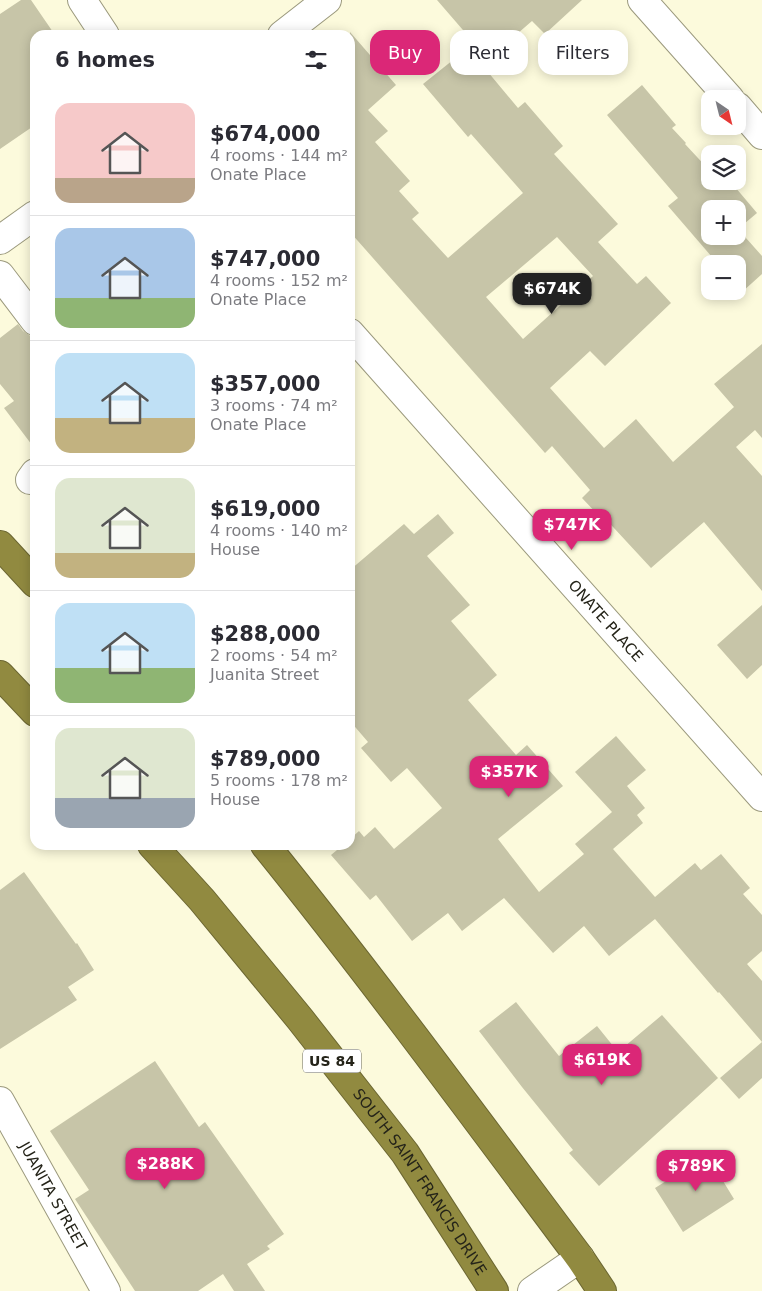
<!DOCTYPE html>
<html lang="en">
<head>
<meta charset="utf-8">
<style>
  body { margin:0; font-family:"DejaVu Sans",sans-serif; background:#f2f2f3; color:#2b2b33; height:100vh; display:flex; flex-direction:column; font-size:19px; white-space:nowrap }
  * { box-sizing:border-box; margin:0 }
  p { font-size:16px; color:#7c7c81 }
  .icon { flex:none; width:28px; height:28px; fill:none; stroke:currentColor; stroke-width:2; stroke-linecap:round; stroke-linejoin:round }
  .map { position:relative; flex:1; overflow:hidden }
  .details { position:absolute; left:30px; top:30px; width:325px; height:820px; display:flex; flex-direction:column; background:#fff; border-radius:15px; box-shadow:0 2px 12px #0003 }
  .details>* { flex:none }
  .hud { position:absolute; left:370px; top:30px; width:316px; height:45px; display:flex; gap:10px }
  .needle { width:32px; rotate:145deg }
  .fabs { position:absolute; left:701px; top:90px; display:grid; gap:10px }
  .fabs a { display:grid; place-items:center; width:45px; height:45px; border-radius:10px; background:#fff; box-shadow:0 2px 12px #0003; font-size:25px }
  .price { position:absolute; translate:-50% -42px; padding:0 11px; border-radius:10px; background:#db2777; color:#fff; font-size:16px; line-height:32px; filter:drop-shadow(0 1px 2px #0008) }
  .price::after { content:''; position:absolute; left:50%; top:30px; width:15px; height:11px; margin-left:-8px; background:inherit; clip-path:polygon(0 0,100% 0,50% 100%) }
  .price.on { background:#222; color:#fff }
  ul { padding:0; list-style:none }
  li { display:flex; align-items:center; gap:15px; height:125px; padding:0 25px }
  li+li { border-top:1px solid #e1e1e2 }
  li span { display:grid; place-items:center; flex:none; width:140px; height:100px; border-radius:15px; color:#555 }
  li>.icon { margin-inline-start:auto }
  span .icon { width:60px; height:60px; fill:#fffc; stroke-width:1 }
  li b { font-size:21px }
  h2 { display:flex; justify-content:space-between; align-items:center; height:60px; padding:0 25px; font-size:21px }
  .pill { padding:0 18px; border-radius:15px; background:#fff; box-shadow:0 2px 12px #0003; font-size:18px; line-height:45px }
  .pill.on { background:#db2777; color:#fff }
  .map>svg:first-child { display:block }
  .building { fill:#c7c5a8; fill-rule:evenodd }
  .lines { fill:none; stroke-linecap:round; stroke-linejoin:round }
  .minor-casing { stroke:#9b997d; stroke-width:30 }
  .highway-casing { stroke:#6b6632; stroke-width:30 }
  .minor { stroke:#fff; stroke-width:28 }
  .highway { stroke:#918a40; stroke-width:28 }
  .labels { text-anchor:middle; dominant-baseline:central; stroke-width:5; stroke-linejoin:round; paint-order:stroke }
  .shield { fill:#fff; stroke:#66665e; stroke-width:1 }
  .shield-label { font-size:14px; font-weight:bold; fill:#252419 }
  .street-label { font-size:15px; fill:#252419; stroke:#fff }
</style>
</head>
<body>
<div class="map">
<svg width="762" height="1291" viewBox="0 0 762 1291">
  <rect width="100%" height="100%" fill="#fcfadc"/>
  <!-- building -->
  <path class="building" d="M 21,0 L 31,0 L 55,35 L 35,35 L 35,125 L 0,149 L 0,14 Z
    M 437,0 L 582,0 L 545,34 L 532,21 L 488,59 Z
    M 350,32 L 396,85 L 368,110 L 388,131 L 375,142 L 410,181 L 399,191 L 419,213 L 412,219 L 448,258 L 523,193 L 471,134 L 468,137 L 423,84 L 468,48 L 518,108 L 525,102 L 563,146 L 554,154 L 618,224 L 598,242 L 637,284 L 646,276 L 671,303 L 605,366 L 590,351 L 550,388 L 604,448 L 636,419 L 673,462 L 734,407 L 714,384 L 762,344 L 762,438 L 755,430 L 736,447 L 762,476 L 762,591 L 704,522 L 651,568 L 601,514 L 599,516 L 582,498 L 590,490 L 552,446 L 545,453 L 350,232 ZM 557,237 L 593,276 L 523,339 L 486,297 Z
    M 642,85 L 676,125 L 672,128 L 686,143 L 685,144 L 710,171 L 710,181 L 730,181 L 757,213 L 738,229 L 762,256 L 762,274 L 742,292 L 738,286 L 738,264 L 718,264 L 668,206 L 678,198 L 607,115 ZM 710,209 L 738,209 L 738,236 L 710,236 Z
    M 18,324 L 23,331 L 35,339 L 35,449 L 4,408 L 14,401 L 0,384 L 0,338 Z
    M 438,514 L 454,533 L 427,556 L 470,605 L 451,621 L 497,675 L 468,700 L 516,755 L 527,745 L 563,786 L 498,839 L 539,892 L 584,854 L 575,844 L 612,812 L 575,772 L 616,736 L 646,770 L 627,786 L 645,808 L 637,815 L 643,823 L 613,849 L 655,897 L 695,863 L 701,870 L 721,854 L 750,888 L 743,894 L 762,915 L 762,951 L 747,964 L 762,981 L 762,1078 L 739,1099 L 720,1078 L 762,1042 L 719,992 L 718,993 L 655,919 L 609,956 L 584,926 L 553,953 L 504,898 L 462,931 L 448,913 L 412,941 L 376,895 L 370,900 L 331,855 L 343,845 L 350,845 L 350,839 L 359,831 L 364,837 L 375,827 L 394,849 L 442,808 L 407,768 L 391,782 L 361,748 L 368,742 L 350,721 L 350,570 L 404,524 L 414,534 Z
    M 762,605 L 762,665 L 747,679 L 717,645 Z
    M 24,872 L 76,944 L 77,943 L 94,970 L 68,987 L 77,1000 L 0,1049 L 0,890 Z
    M 516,1002 L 559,1056 L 597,1026 L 618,1052 L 662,1015 L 718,1078 L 599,1186 L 569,1153 L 573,1150 L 522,1087 L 479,1031 Z
    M 155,1061 L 199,1127 L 205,1122 L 284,1234 L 267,1246 L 270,1249 L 247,1264 L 265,1291 L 234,1291 L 223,1274 L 198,1291 L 135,1291 L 75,1199 L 89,1190 L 50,1131 Z
    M 714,1151 L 730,1177 L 723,1181 L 734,1199 L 683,1232 L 655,1188 Z"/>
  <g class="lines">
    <defs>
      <g id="minor">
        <path d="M 82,0 L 105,35"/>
        <path d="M 642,0 L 730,99"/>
        <path d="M 282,35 L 327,0"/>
        <path d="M 738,107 L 762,135"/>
        <path d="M 0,240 L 35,215"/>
        <path d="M 0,275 L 35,321"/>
        <path id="s1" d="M 350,333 L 762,797"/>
        <path d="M 30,480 L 35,473"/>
        <path id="s2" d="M 0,1101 L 106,1291"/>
        <path d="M 532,1291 L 580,1258"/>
      </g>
      <g id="highway">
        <path d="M 0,545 L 35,583"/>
        <path d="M 0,675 L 35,712"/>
        <path id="s3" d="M 152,845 L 202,900 L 300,1019 L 405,1153 L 494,1291"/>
        <path d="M 265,845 C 374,980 476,1119 580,1258 L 602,1291"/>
      </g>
    </defs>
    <!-- minor casing -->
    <use href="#minor" class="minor-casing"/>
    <!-- highway casing -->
    <use href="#highway" class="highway-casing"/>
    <!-- minor -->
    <use href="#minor" class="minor"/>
    <!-- highway -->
    <use href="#highway" class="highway"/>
  </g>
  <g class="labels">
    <!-- shield labels -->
    <rect class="shield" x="303" y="1049.5" width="58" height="23" rx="4"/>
    <g class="shield-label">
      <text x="332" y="1061">US 84</text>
    </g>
    <!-- street labels -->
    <g class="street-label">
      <text stroke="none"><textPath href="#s1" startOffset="385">ONATE PLACE</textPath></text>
      <text stroke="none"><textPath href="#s3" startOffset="431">SOUTH SAINT FRANCIS DRIVE</textPath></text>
      <text stroke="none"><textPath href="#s2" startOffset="109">JUANITA STREET</textPath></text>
    </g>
  </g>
</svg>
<div class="fabs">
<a><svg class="needle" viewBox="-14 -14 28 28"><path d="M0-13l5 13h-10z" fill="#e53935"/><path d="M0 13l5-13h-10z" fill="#7c7c81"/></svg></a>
<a><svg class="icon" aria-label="layers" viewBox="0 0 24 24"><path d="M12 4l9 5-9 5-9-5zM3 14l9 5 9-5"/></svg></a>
<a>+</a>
<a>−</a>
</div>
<b class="price on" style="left:552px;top:315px">$674K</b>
<b class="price" style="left:572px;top:551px">$747K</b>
<b class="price" style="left:509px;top:798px">$357K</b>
<b class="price" style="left:602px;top:1086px">$619K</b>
<b class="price" style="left:165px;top:1190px">$288K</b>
<b class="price" style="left:696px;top:1192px">$789K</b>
<div class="hud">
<a class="pill on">Buy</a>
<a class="pill">Rent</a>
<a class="pill">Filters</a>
</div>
<section class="details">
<h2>6 homes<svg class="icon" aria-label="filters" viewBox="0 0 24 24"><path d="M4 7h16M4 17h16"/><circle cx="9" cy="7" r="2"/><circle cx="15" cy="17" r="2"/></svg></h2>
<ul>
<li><span style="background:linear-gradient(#f6c9c9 75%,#b9a48a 0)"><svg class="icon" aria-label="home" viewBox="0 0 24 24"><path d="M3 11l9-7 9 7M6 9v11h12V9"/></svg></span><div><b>$674,000</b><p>4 rooms · 144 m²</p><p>Onate Place</p></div></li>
<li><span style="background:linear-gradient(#a9c7e8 70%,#8fb573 0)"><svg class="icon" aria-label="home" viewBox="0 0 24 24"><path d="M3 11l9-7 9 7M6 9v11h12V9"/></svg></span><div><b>$747,000</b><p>4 rooms · 152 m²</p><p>Onate Place</p></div></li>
<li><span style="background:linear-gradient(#bfe0f5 65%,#c2b280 0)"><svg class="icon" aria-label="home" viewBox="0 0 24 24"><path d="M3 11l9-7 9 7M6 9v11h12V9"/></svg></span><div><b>$357,000</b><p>3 rooms · 74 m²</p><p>Onate Place</p></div></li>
<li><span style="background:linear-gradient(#dfe7d0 75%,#c2b280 0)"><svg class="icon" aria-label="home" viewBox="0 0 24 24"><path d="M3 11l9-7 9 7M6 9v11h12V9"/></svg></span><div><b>$619,000</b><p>4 rooms · 140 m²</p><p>House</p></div></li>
<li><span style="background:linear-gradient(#bfe0f5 65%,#8fb573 0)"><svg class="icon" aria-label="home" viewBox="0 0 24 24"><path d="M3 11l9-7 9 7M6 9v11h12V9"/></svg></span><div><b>$288,000</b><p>2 rooms · 54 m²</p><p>Juanita Street</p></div></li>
<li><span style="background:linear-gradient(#dfe7d0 70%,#9aa5b1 0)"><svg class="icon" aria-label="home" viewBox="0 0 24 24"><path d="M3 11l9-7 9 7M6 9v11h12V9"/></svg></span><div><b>$789,000</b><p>5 rooms · 178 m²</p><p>House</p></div></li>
</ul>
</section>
</div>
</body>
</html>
